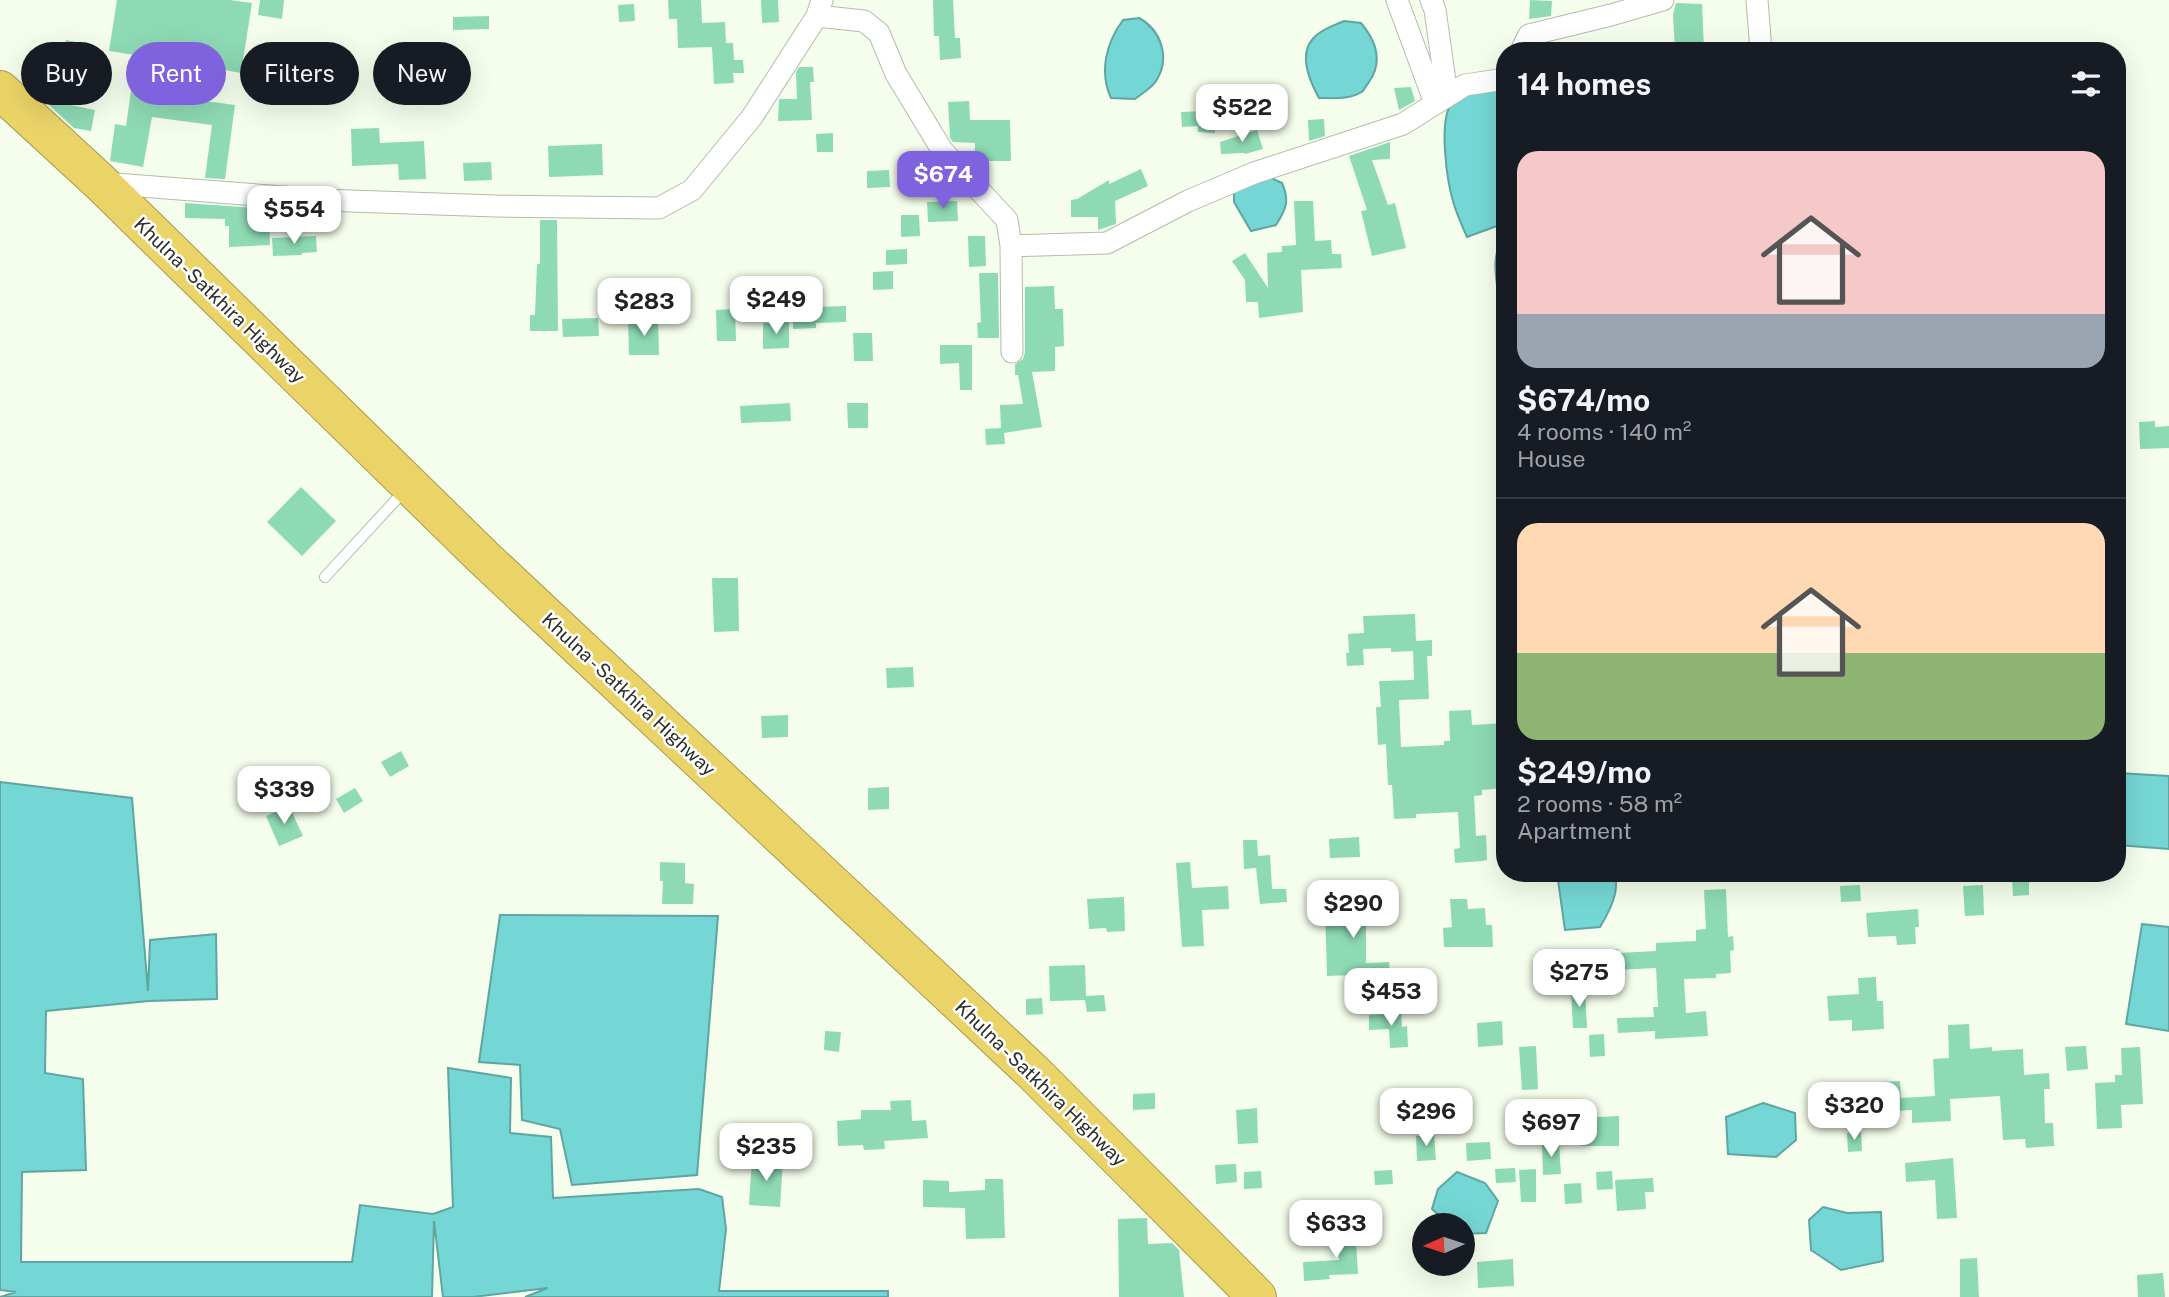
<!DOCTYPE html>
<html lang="en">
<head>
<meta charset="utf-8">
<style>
  body { margin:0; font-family:"Public Sans",sans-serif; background:#20242c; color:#f1f3f6; height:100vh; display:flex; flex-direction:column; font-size:26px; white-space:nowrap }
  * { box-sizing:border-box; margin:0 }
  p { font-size:23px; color:#9ea1a6 }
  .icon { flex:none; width:38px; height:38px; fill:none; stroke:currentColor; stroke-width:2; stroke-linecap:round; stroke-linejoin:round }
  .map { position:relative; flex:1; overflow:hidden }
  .drawer { position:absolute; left:1496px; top:42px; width:630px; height:840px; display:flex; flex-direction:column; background:#171b24; border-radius:28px; box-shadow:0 7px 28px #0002 }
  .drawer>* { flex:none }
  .hud { position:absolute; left:21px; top:42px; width:665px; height:63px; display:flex; gap:14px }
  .needle { width:46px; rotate:267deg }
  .buttons { position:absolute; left:1412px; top:1213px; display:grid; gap:14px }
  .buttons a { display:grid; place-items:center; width:63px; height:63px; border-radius:50%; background:#171b24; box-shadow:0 7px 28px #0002; font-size:35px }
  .price { position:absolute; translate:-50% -60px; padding:0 16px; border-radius:14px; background:#fff; color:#222; font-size:23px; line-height:46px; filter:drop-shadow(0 2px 4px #0008) }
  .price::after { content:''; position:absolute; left:50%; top:42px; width:21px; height:16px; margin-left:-10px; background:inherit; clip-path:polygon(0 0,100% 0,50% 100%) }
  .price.current { background:#7f62dd; color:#fff }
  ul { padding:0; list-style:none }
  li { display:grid; align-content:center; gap:14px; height:371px; padding:0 21px }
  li+li { border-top:2px solid #363941 }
  li span { display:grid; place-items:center; height:217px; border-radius:21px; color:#555 }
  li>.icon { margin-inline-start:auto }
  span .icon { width:126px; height:126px; fill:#fffc; stroke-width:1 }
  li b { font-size:30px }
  h2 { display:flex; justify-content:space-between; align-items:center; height:84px; padding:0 21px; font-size:30px }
  .tag { padding:0 24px; border-radius:32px; background:#171b24; box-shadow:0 7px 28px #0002; font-size:24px; line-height:63px }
  .tag.current { background:#7f62dd; color:#fff }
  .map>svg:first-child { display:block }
  .water { fill:#75d7d5; stroke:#5fa5a1; stroke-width:2 }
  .building { fill:#8edab4 }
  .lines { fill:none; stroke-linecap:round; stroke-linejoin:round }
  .lane-casing { stroke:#b3bcaa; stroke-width:12 }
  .street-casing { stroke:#b3bcaa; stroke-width:23 }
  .highway-casing { stroke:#a89a51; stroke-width:40 }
  .lane { stroke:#fff; stroke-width:10 }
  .street { stroke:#fff; stroke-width:21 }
  .highway { stroke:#ebd467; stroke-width:38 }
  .labels { text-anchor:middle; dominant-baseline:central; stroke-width:5; stroke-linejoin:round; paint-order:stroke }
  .street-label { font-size:19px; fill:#2c2f29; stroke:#fff }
</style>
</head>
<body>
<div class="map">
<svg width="2169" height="1297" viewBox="0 0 2169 1297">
  <rect width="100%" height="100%" fill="#f5feec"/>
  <!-- water -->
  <path class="water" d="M 1139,18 C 1161,30 1171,58 1156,81 C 1152,88 1141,94 1135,99 L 1111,98 C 1099,72 1106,43 1123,20 Z
    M 1344,21 L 1361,23 C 1376,41 1383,62 1369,82 C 1368,83 1363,91 1363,91 C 1351,100 1332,98 1319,98 C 1309,80 1296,50 1318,34 C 1325,28 1335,25 1344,21 Z
    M 1499,90 L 1505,99 L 1505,223 L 1467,237 C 1462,225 1456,213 1453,201 C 1447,181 1438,119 1452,103 C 1462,92 1485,93 1499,90 Z
    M 1265,175 L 1282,183 C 1290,201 1286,209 1276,225 L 1251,231 L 1234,202 L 1234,190 Z
    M 1505,234 L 1505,315 L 1501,313 C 1498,285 1488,258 1505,234 Z
    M 2118,773 L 2169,776 L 2169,849 L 2118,845 Z
    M 0,782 L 132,798 L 148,991 L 150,940 L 216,934 L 217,999 L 149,1001 L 46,1011 L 45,1073 L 83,1079 L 86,1170 L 22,1172 L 21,1262 L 352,1262 L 360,1205 L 433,1214 L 453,1207 L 448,1068 L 511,1078 L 510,1133 L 551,1137 L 553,1198 L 699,1189 L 722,1197 L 726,1229 L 719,1291 L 888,1291 L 888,1297 L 525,1297 L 548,1288 L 473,1297 L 443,1297 L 434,1221 L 432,1297 L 0,1297 L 16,1292 L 0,1290 Z
    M 1557,873 L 1614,873 C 1621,890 1609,912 1600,927 L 1565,930 Z
    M 500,915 L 718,916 L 697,1175 L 572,1185 L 560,1129 L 522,1120 L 520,1065 L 479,1062 Z
    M 2142,924 L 2169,927 L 2169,1031 L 2126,1024 Z
    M 1763,1103 L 1795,1113 L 1796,1140 L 1776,1157 L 1728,1154 L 1726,1117 Z
    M 1457,1172 L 1485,1183 L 1498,1201 L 1486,1233 L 1463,1234 L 1463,1225 L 1449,1225 L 1432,1209 L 1438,1189 Z
    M 1823,1207 L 1847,1213 L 1881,1212 L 1883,1261 L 1841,1270 L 1811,1250 L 1809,1220 Z"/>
  <!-- building -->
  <path class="building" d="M 117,0 L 230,0 L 252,3 L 241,73 L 212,68 L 212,71 L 154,62 L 155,58 L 109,51 Z
    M 260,0 L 284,0 L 282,19 L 258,15 Z
    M 668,0 L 701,0 L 702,23 L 725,22 L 726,43 L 733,43 L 734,60 L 743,60 L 744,73 L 733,73 L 734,83 L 714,84 L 712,47 L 678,48 L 677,19 L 669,19 Z
    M 761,0 L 778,0 L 779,22 L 762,23 Z
    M 933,0 L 953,0 L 955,38 L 960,38 L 961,58 L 940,60 L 939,36 L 934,36 Z
    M 1530,0 L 1552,1 L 1551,16 L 1529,19 Z
    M 1676,3 L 1702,4 L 1704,48 L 1675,49 L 1673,15 Z
    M 634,4 L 635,21 L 619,22 L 618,5 Z
    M 489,16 L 489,29 L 453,30 L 453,17 Z
    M 66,40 L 86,44 L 82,66 L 78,66 L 71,105 L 95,110 L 91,131 L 74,128 L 37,94 L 44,85 L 54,94 Z
    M 799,67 L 813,67 L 814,82 L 810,82 L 812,120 L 778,121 L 779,99 L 797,99 L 796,72 Z
    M 1411,87 L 1415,101 L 1399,110 L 1394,88 Z
    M 1212,88 L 1215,133 L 1198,132 L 1198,126 L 1182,127 L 1181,112 L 1203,111 L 1197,92 Z
    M 131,91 L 235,105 L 225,179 L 205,178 L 212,125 L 152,117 L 143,167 L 110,161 L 115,124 L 126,126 Z
    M 1280,93 L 1281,117 L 1217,121 L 1217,117 L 1264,101 L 1263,94 Z
    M 969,101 L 970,120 L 1010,120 L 1011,161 L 975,161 L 975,143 L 953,142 L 950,138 L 948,102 Z
    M 1324,119 L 1325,136 L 1309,141 L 1308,120 Z
    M 379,128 L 380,143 L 424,141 L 426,179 L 399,180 L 398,164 L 352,166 L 351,129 Z
    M 1257,130 L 1263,149 L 1245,154 L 1244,153 L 1221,154 L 1220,142 Z
    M 833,133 L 833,152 L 817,152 L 816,134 Z
    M 1390,142 L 1390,159 L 1372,160 L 1388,205 L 1395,203 L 1406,248 L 1372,256 L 1361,211 L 1367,210 L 1349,156 Z
    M 602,144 L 603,175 L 549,177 L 548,146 Z
    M 491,162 L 492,180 L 464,181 L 463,163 Z
    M 1141,169 L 1148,186 L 1115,201 L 1116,224 L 1098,230 L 1098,217 L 1071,217 L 1071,200 L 1077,199 L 1109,180 L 1109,184 Z
    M 889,170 L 890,187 L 867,188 L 867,171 Z
    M 957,201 L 958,221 L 928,222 L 927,202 Z
    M 1294,201 L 1313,201 L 1315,241 L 1331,240 L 1332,254 L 1341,254 L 1342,268 L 1301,270 L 1303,312 L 1259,318 L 1258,302 L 1246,302 L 1245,280 L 1232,261 L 1245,253 L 1268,288 L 1267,253 L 1282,252 L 1282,246 L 1296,245 Z
    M 185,203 L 269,209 L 270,245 L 229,247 L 229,226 L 225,226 L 225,219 L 185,218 Z
    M 901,215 L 919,215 L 920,236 L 901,237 Z
    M 540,220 L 557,220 L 558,331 L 530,331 L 530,315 L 535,315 L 537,264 L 540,264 Z
    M 316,236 L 317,252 L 302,253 L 302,255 L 273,256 L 272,238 Z
    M 968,236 L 985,236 L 986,266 L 969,267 Z
    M 907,249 L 907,264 L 886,265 L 886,250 Z
    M 893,271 L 893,289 L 873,290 L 873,272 Z
    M 979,273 L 998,273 L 999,338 L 978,338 L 977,323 L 981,322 Z
    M 1054,286 L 1055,309 L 1063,309 L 1064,346 L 1055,347 L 1055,371 L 1032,372 L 1042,427 L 1004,433 L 1005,444 L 986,445 L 985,429 L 1001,428 L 1000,405 L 1023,404 L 1018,375 L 1015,375 L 1015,364 L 1023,359 L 1025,352 L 1025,287 Z
    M 793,303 L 816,303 L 816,307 L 846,306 L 846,322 L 816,323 L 816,328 L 793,329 Z
    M 735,309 L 736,341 L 717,341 L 716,310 Z
    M 598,318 L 599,336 L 563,337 L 562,319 Z
    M 658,320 L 659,355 L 629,355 L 628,321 Z
    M 789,322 L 789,348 L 763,349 L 763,323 Z
    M 853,333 L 872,333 L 873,361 L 854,361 Z
    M 940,345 L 972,345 L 972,390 L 960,390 L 959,363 L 940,364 Z
    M 790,403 L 791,421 L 741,423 L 740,406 Z
    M 847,403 L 868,403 L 868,428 L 848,428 Z
    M 2155,421 L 2155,427 L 2169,426 L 2169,448 L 2140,449 L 2139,422 Z
    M 301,487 L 336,521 L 302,556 L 267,522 Z
    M 712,578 L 738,578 L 739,631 L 714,632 Z
    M 1415,614 L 1416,641 L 1432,640 L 1432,656 L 1427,656 L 1429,699 L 1399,700 L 1401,747 L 1444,745 L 1444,741 L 1450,741 L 1449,711 L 1471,710 L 1472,725 L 1505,723 L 1505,788 L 1482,790 L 1482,795 L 1474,796 L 1476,836 L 1486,835 L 1487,860 L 1482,861 L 1455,863 L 1454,849 L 1460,848 L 1458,812 L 1416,814 L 1416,818 L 1394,819 L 1392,785 L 1388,785 L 1386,744 L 1378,745 L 1376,707 L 1381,707 L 1379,681 L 1414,680 L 1413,651 L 1391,652 L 1391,648 L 1363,649 L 1364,665 L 1347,666 L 1346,653 L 1349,653 L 1348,634 L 1364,633 L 1363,616 Z
    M 913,667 L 914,687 L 887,688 L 886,668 Z
    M 788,715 L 788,737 L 762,738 L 761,716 Z
    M 401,751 L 409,766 L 390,777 L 381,762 Z
    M 889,787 L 889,809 L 868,810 L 868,788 Z
    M 355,788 L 363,801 L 344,813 L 336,799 Z
    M 289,806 L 303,836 L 279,846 L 266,816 Z
    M 1359,837 L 1360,857 L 1330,858 L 1329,839 Z
    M 1243,840 L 1257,840 L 1258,856 L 1270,855 L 1272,889 L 1286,889 L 1287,902 L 1260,904 L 1256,868 L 1244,869 Z
    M 660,862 L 685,863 L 685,883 L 694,884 L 693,904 L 662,904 L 663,881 L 660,881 Z
    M 1190,862 L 1192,888 L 1228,886 L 1229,909 L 1202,910 L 1204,946 L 1182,947 L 1176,863 Z
    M 2029,876 L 2029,895 L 2013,896 L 2012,877 Z
    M 1860,885 L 1861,901 L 1841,902 L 1840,886 Z
    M 1983,885 L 1984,915 L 1965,916 L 1963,886 Z
    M 1726,889 L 1728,937 L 1733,936 L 1734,950 L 1730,951 L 1731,973 L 1716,974 L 1716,978 L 1684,979 L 1686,1013 L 1706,1011 L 1708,1036 L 1655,1039 L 1655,1031 L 1618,1033 L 1617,1018 L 1654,1017 L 1653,1007 L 1658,1007 L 1656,968 L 1617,970 L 1618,992 L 1593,993 L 1591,950 L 1618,949 L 1618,953 L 1656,951 L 1656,943 L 1696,941 L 1696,930 L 1706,929 L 1704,890 Z
    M 1381,891 L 1382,914 L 1366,915 L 1366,963 L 1389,962 L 1390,975 L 1371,976 L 1371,990 L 1354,991 L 1353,975 L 1327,976 L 1325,906 L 1350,905 L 1350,892 Z
    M 1124,897 L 1125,931 L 1107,932 L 1106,928 L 1089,929 L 1087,899 Z
    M 1450,899 L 1467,899 L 1468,909 L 1485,908 L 1486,925 L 1492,925 L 1493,947 L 1444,947 L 1443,928 L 1452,927 Z
    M 1918,909 L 1919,927 L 1915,927 L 1916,944 L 1897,945 L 1896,936 L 1868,937 L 1866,913 Z
    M 1085,965 L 1086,996 L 1104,995 L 1106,1011 L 1087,1012 L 1085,1000 L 1050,1001 L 1049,966 Z
    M 1876,977 L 1877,1001 L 1883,1001 L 1884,1029 L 1852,1031 L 1852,1020 L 1829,1021 L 1827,996 L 1859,994 L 1858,978 Z
    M 1585,989 L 1587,1028 L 1573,1028 L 1571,990 Z
    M 1042,998 L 1043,1014 L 1026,1015 L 1026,999 Z
    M 1401,1013 L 1402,1027 L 1407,1026 L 1408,1047 L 1390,1048 L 1389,1029 L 1369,1030 L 1369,1015 Z
    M 1502,1021 L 1503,1045 L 1478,1047 L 1477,1023 Z
    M 1969,1024 L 1970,1049 L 1992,1047 L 1992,1051 L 2023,1049 L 2024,1075 L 2049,1073 L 2050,1089 L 2044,1089 L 2045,1123 L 2053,1123 L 2054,1146 L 2026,1148 L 2025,1139 L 2003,1140 L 2000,1096 L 1950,1099 L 1951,1121 L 1912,1123 L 1912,1110 L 1880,1112 L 1879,1082 L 1900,1081 L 1901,1098 L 1935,1096 L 1933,1059 L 1949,1058 L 1948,1025 Z
    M 825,1031 L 841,1032 L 839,1052 L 824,1050 Z
    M 1604,1034 L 1605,1056 L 1590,1057 L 1589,1035 Z
    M 1536,1046 L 1538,1089 L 1522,1090 L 1519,1047 Z
    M 2086,1046 L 2088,1069 L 2067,1071 L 2065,1047 Z
    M 2140,1047 L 2143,1104 L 2121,1105 L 2122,1128 L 2097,1129 L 2095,1083 L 2115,1082 L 2115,1075 L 2122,1075 L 2121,1048 Z
    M 1155,1093 L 1155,1109 L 1133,1110 L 1133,1094 Z
    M 1461,1093 L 1463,1131 L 1426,1133 L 1425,1116 L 1441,1115 L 1440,1094 Z
    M 911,1100 L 912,1121 L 926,1120 L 928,1138 L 884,1141 L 885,1149 L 864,1150 L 863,1145 L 838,1146 L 837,1121 L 861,1119 L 861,1110 L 891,1110 L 890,1101 Z
    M 1257,1108 L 1258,1143 L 1238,1144 L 1236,1110 Z
    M 1619,1116 L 1619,1146 L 1581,1146 L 1580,1118 Z
    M 1861,1132 L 1862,1151 L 1848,1152 L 1847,1133 Z
    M 1434,1135 L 1436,1160 L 1417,1161 L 1416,1136 Z
    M 1490,1142 L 1491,1159 L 1467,1161 L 1466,1143 Z
    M 1559,1143 L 1561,1174 L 1543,1175 L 1542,1144 Z
    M 1953,1158 L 1957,1218 L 1937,1219 L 1935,1180 L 1906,1182 L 1905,1163 Z
    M 752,1159 L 783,1161 L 780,1207 L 749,1205 Z
    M 1236,1164 L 1237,1182 L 1216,1184 L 1215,1165 Z
    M 1515,1168 L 1516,1182 L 1496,1183 L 1495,1169 Z
    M 1536,1169 L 1536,1202 L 1521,1202 L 1519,1170 Z
    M 1392,1170 L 1393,1184 L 1375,1185 L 1374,1171 Z
    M 1261,1171 L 1262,1188 L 1244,1189 L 1244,1172 Z
    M 1612,1171 L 1613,1189 L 1597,1190 L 1596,1172 Z
    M 1653,1178 L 1654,1192 L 1645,1192 L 1646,1209 L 1617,1211 L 1615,1180 Z
    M 985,1179 L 1003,1179 L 1005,1238 L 966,1239 L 965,1208 L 923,1207 L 923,1180 L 949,1181 L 949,1192 L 985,1190 Z
    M 1581,1183 L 1582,1203 L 1565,1204 L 1564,1184 Z
    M 1147,1218 L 1148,1244 L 1172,1243 L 1179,1250 L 1184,1297 L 1119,1297 L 1118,1219 Z
    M 1355,1226 L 1358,1274 L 1329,1275 L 1330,1279 L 1304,1281 L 1303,1262 L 1339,1260 L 1338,1249 L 1342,1249 L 1341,1227 Z
    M 1977,1258 L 1979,1297 L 1960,1297 L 1960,1259 Z
    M 1513,1259 L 1514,1286 L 1478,1288 L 1477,1262 Z
    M 2163,1273 L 2165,1297 L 2138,1297 L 2137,1275 Z"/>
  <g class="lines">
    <defs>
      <path id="lane" d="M 325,577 L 405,490"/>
      <path id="street" d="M 1397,0 L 1435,103
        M 1431,0 L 1435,10 L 1447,95
        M 1757,0 L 1761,51
        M 817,16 L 864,21 L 879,33 L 896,74 L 942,150 L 1007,220 L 1011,246 L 1012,352
        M 1521,51 L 1529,35 L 1611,15 L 1663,0
        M 102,183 L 322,200 L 496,206 L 659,208 L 692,190 L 752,117 L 817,16 L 822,0
        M 1011,246 L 1107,243 L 1188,201 L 1254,173 L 1403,124 L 1465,85 L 1505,79"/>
      <path id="highway" d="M 0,90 L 100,182 L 484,558 L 1035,1074 L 1257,1297"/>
    </defs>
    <!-- lane casing -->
    <use href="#lane" class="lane-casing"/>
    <!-- street casing -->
    <use href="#street" class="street-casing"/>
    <!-- highway casing -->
    <use href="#highway" class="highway-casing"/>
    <!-- lane -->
    <use href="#lane" class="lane"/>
    <!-- street -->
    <use href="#street" class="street"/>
    <!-- highway -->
    <use href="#highway" class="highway"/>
  </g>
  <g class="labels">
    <!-- street labels -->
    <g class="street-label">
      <text transform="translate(220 300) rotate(44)">Khulna - Satkhira Highway</text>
      <text transform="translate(629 694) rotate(43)">Khulna - Satkhira Highway</text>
      <text transform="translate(1041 1083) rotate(44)">Khulna - Satkhira Highway</text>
    </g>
  </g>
</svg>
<div class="buttons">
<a><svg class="needle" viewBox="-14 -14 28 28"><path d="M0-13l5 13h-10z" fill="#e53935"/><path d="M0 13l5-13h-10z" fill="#9ea1a6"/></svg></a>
</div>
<b class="price" style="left:1242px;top:144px">$522</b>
<b class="price current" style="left:943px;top:211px">$674</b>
<b class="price" style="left:294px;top:246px">$554</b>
<b class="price" style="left:776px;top:336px">$249</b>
<b class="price" style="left:644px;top:338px">$283</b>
<b class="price" style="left:284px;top:826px">$339</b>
<b class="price" style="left:1353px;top:940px">$290</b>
<b class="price" style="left:1579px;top:1009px">$275</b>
<b class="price" style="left:1391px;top:1028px">$453</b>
<b class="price" style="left:1854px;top:1142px">$320</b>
<b class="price" style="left:1426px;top:1148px">$296</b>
<b class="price" style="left:1551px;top:1159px">$697</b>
<b class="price" style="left:766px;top:1183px">$235</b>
<b class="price" style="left:1336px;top:1260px">$633</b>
<div class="hud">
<a class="tag">Buy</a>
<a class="tag current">Rent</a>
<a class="tag">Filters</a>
<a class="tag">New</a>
</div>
<section class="drawer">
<h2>14 homes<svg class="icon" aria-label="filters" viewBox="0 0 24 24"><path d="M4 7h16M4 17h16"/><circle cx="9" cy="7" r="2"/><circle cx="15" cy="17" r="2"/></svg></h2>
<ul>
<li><span style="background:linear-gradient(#f6c9c9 75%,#9aa5b1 0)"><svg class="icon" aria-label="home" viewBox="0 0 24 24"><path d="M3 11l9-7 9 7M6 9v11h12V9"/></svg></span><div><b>$674/mo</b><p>4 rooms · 140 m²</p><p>House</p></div></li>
<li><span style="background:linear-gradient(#ffd9b3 60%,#8fb573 0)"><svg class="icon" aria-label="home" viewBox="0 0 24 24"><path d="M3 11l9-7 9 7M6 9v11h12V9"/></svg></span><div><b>$249/mo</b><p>2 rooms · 58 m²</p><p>Apartment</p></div></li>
</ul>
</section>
</div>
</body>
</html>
